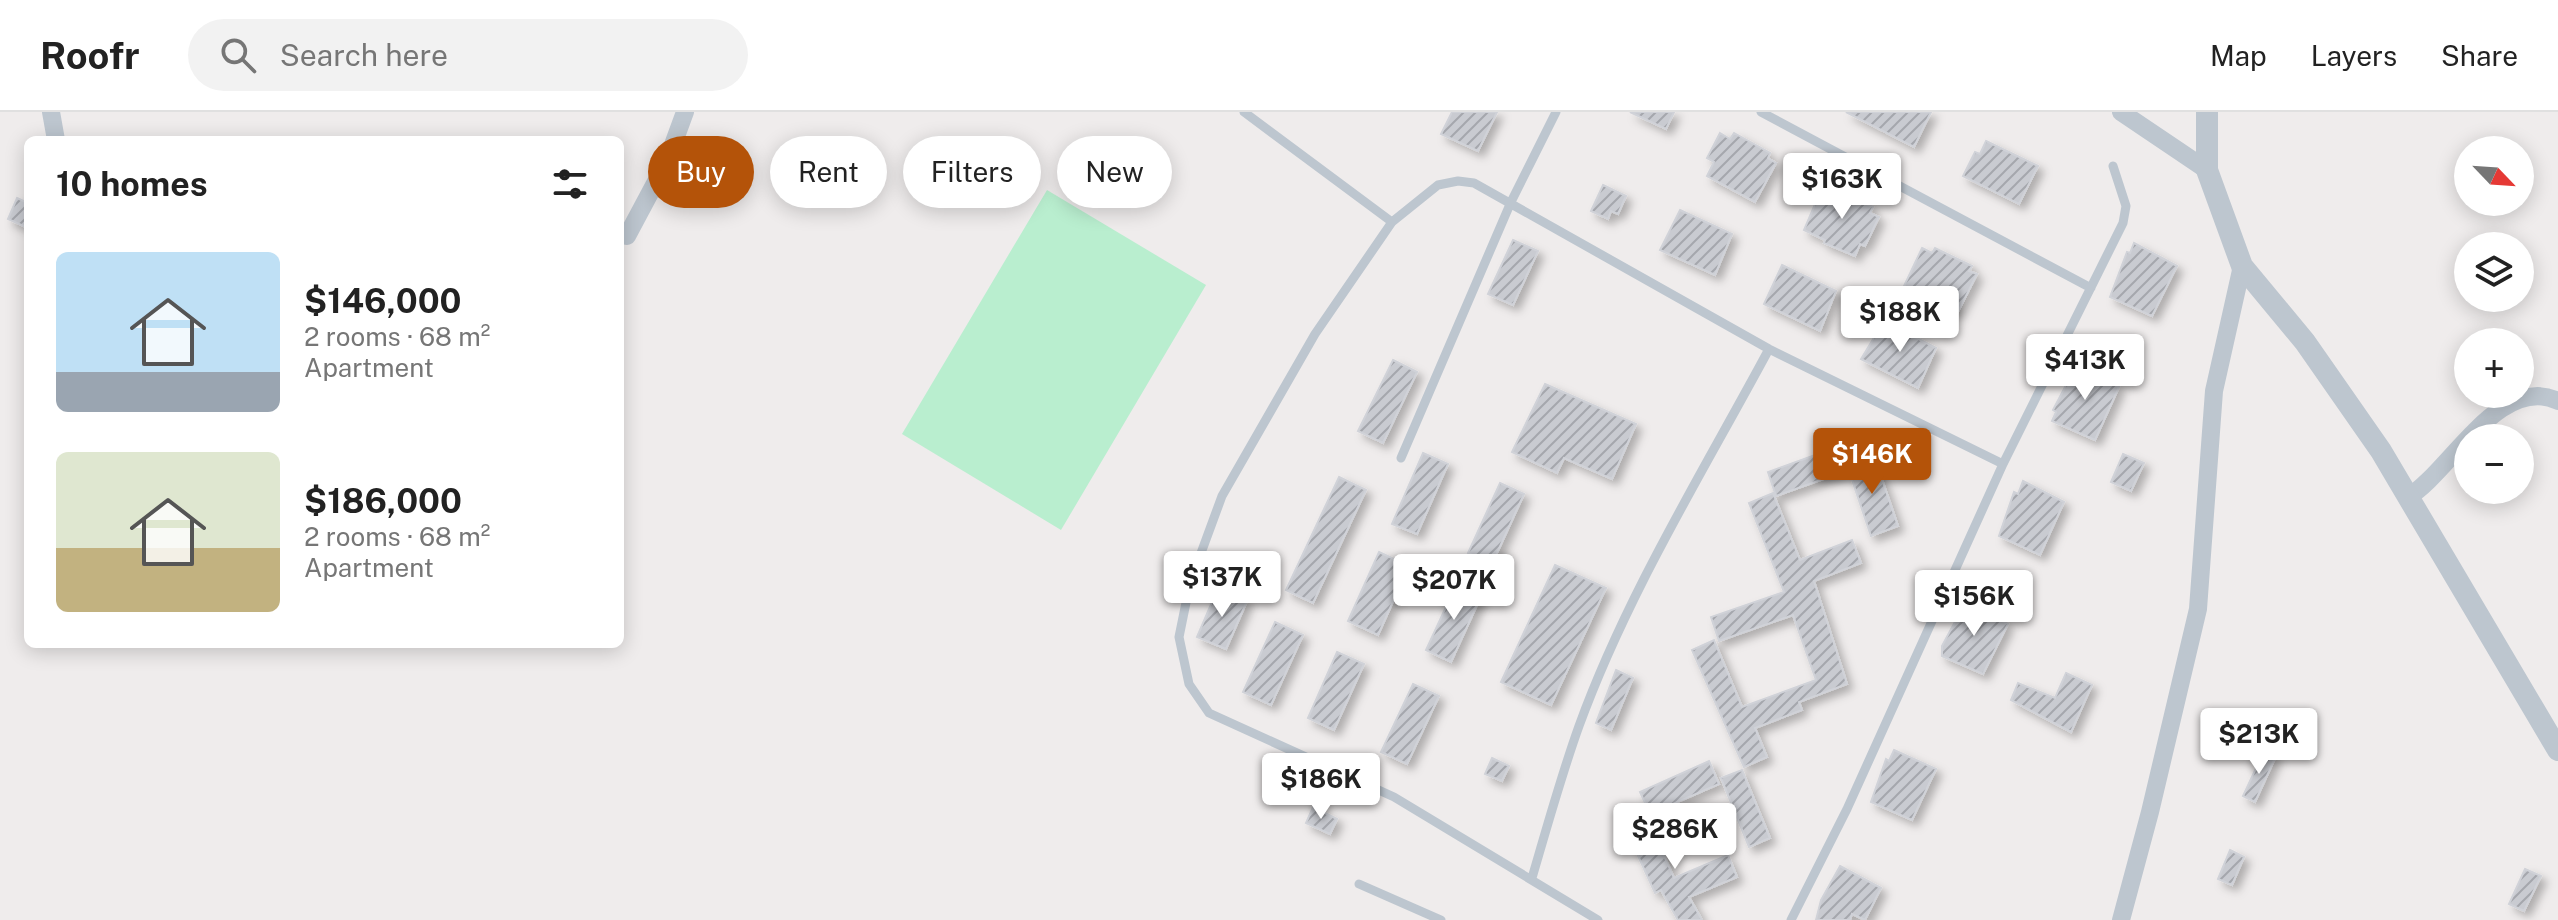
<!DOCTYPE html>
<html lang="en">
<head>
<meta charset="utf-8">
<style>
  body { margin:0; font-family:"Public Sans",sans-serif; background:#f2f2f2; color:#222; height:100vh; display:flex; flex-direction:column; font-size:30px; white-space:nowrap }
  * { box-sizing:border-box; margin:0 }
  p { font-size:26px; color:#767676 }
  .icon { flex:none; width:44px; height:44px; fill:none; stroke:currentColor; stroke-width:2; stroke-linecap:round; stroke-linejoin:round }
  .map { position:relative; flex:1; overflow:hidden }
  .side { position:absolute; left:24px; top:24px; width:600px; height:512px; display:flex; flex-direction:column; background:#fff; border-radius:12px; box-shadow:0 4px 20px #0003 }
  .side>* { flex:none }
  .top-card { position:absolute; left:648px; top:24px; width:760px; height:72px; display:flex; gap:16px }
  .needle { width:52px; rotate:115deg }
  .fabs { position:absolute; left:2454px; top:24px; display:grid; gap:16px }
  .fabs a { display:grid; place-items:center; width:80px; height:80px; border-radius:50%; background:#fff; box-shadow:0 4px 20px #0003; font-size:40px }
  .price { position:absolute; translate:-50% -68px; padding:0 18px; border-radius:8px; background:#fff; color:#222; font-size:26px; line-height:52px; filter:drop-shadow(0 2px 4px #0008) }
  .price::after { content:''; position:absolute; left:50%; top:48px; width:24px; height:18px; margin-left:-12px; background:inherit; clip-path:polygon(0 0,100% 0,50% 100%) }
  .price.current { background:#b45309; color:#fff }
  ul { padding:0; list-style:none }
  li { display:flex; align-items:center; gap:24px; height:200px; padding:0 32px }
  li span { display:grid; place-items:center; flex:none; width:224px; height:160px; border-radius:12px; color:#555 }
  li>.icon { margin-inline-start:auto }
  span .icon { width:96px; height:96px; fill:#fffc; stroke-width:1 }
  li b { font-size:34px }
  h2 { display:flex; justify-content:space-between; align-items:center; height:96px; padding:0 32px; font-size:34px }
  .pill { padding:0 28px; border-radius:36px; background:#fff; box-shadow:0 4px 20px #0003; font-size:28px; line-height:72px }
  .pill.current { background:#b45309; color:#fff }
  header { display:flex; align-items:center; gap:48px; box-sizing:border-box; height:112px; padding:0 40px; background:#fff; border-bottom:2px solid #e0e0e0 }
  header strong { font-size:38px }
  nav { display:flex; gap:44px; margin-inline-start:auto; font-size:28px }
  .search { width:560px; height:72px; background:#f2f2f2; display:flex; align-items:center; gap:20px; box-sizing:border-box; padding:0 28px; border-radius:44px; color:#767676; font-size:30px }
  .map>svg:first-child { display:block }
  .pitch { fill:#b9eecf }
  .building { fill:url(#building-hatch); stroke:#d0d2d8; stroke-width:2; filter:url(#shadow) }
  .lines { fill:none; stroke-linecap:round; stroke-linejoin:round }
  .service { stroke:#bdc6cf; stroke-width:9 }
  .minor { stroke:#bdc6cf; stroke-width:18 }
  .tertiary { stroke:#bdc6cf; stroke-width:22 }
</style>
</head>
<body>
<header>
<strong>Roofr</strong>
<div class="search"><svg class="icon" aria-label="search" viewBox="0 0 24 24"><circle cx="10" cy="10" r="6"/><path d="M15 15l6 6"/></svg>Search here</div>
<nav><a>Map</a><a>Layers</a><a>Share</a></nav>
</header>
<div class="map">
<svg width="2558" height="808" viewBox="0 0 2558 808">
  <defs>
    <pattern id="building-hatch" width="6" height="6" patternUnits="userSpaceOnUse" patternTransform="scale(2)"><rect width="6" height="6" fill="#c9cbd1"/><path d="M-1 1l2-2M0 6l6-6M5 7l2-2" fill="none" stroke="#a5a7ad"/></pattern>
    <filter id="shadow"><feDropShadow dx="5.5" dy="5.5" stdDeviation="4" flood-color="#0004"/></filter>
  </defs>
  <rect width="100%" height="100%" fill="#efecec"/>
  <!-- pitch -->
  <path class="pitch" d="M 1047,78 L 1206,173 L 1061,418 L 902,322 Z"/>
  <!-- building -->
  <path class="building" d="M 1452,0 L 1497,0 L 1478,39 L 1441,22 Z
    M 1630,0 L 1674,0 L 1666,17 Z
    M 1846,0 L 1931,0 L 1914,35 Z
    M 1720,21 L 1730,27 L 1734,21 L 1770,41 L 1768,46 L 1776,51 L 1755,90 L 1707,64 L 1714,50 L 1707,46 Z
    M 1986,29 L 2038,54 L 2019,92 L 1963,64 L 1975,40 L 1980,42 Z
    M 1603,73 L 1626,84 L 1618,102 L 1611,99 L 1608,107 L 1591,99 Z
    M 1835,77 L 1873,95 L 1870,101 L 1879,105 L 1865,134 L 1860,132 L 1855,144 L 1824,131 L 1825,128 L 1804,118 L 1821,78 L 1832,83 Z
    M 17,86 L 28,91 L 28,116 L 8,107 Z
    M 1680,98 L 1732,122 L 1715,163 L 1660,138 Z
    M 1513,128 L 1538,139 L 1513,193 L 1488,182 Z
    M 2134,131 L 2177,154 L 2152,204 L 2110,185 L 2127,140 L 2130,141 Z
    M 1922,136 L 1932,141 L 1935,136 L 1945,141 L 1972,154 L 1969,159 L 1977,162 L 1957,202 L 1904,174 Z
    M 1782,153 L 1836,179 L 1820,219 L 1764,192 Z
    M 1884,209 L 1936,236 L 1918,276 L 1861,247 Z
    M 1393,248 L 1417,260 L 1383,331 L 1358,319 Z
    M 2077,252 L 2104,264 L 2103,267 L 2119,275 L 2095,328 L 2052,309 L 2056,300 L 2053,298 Z
    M 1545,272 L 1636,312 L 1612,367 L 1564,346 L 1557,361 L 1512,340 Z
    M 1837,335 L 1846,359 L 1776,384 L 1768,360 Z
    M 1423,341 L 1448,352 L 1417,422 L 1392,412 Z
    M 2123,342 L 2144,351 L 2131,379 L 2111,370 Z
    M 1874,344 L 1898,414 L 1871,424 L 1847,353 Z
    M 1339,365 L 1366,378 L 1313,491 L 1286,478 Z
    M 2023,369 L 2064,390 L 2040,443 L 1999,424 L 2014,380 L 2018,382 Z
    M 1500,371 L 1524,382 L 1492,452 L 1468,441 Z
    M 1773,381 L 1800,448 L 1852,428 L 1861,451 L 1814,469 L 1847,572 L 1799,590 L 1802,598 L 1755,616 L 1767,645 L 1744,655 L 1692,538 L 1714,528 L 1742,595 L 1816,568 L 1793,503 L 1719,529 L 1711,505 L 1784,480 L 1749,391 Z
    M 1379,440 L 1409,454 L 1378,523 L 1348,509 Z
    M 1555,453 L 1606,476 L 1551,593 L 1501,570 Z
    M 1457,471 L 1482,482 L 1451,550 L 1426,538 Z
    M 1218,476 L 1247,489 L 1226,537 L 1197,525 Z
    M 1966,489 L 2008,512 L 1983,562 L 1942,544 L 1942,534 Z
    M 1275,510 L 1303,523 L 1271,593 L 1243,580 Z
    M 1337,540 L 1364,552 L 1334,618 L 1308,606 Z
    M 1616,558 L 1633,566 L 1611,618 L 1596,611 Z
    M 2066,561 L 2092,573 L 2071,620 L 2011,588 L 2018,571 L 2055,586 Z
    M 1413,572 L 1439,584 L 1407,652 L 1381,640 Z
    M 1894,638 L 1936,657 L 1912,708 L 1871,690 L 1886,647 L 1889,649 Z
    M 2264,639 L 2276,644 L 2255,690 L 2243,684 Z
    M 1492,646 L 1509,654 L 1502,669 L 1485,662 Z
    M 1709,649 L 1719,672 L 1650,702 L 1640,680 Z
    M 1742,658 L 1770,726 L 1749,735 L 1721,666 Z
    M 1313,695 L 1337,707 L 1330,722 L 1306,711 Z
    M 1645,701 L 1674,766 L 1728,743 L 1737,765 L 1689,785 L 1702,808 L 1678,808 L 1661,778 L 1655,781 L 1623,711 Z
    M 2230,738 L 2244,745 L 2232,773 L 2218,767 Z
    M 1840,754 L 1881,776 L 1865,808 L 1852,802 L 1850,808 L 1816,808 L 1821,788 Z
    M 2525,757 L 2541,764 L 2524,799 L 2509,792 Z"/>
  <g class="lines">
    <!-- service -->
    <path class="service" d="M 1244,0 L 1392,110
      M 1761,0 L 2091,176
      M 1401,346 L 1511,90 L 1556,0
      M 1532,766 C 1547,715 1561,664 1579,614 C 1627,482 1703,360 1769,237
      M 1359,772 L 1441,808
      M 1598,808 L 1394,685 L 1209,601 L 1189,572 L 1179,525 L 1190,471 L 1222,384 L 1315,222 L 1392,110 L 1438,73 L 1458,69 L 1474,71 L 1769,237 L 2003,352
      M 1791,808 L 1847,697 L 2003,352 L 2123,111 L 2126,94 L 2113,54"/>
    <!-- minor -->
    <path class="minor" d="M 51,0 L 56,28
      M 2121,0 L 2207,58
      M 627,124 L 667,49 L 685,0
      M 2408,385 C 2449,361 2500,261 2558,289
      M 2121,808 L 2150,700 L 2198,497 L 2214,279 L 2242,154"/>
    <!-- tertiary -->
    <path class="tertiary" d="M 2207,0 L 2207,58 L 2242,154 L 2305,230 L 2381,339 L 2558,638"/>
  </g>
</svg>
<div class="fabs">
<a><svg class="needle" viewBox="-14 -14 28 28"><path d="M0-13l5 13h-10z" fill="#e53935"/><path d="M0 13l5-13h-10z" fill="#767676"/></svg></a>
<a><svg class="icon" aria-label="layers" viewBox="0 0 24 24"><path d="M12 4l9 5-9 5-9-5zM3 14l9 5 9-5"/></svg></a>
<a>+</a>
<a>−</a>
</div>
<b class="price" style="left:1842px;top:109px">$163K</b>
<b class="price" style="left:1900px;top:242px">$188K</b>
<b class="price" style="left:2085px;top:290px">$413K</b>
<b class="price current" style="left:1872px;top:384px">$146K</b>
<b class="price" style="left:1222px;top:507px">$137K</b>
<b class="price" style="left:1454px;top:510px">$207K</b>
<b class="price" style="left:1974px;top:526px">$156K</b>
<b class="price" style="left:2259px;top:664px">$213K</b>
<b class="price" style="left:1321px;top:709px">$186K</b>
<b class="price" style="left:1675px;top:759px">$286K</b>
<div class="top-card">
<a class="pill current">Buy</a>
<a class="pill">Rent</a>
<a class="pill">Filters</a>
<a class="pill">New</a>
</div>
<section class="side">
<h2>10 homes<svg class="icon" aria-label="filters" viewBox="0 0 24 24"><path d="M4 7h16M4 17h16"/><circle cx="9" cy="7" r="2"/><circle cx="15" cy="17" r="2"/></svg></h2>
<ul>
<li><span style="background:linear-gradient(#bfe0f5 75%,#9aa5b1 0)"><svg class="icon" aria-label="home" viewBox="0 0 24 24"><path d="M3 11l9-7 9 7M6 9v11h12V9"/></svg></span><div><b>$146,000</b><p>2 rooms · 68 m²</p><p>Apartment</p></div></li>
<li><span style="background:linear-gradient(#dfe7d0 60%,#c2b280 0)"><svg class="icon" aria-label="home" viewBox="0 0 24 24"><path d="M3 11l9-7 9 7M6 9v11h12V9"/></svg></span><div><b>$186,000</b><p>2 rooms · 68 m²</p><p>Apartment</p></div></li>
</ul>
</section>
</div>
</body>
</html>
